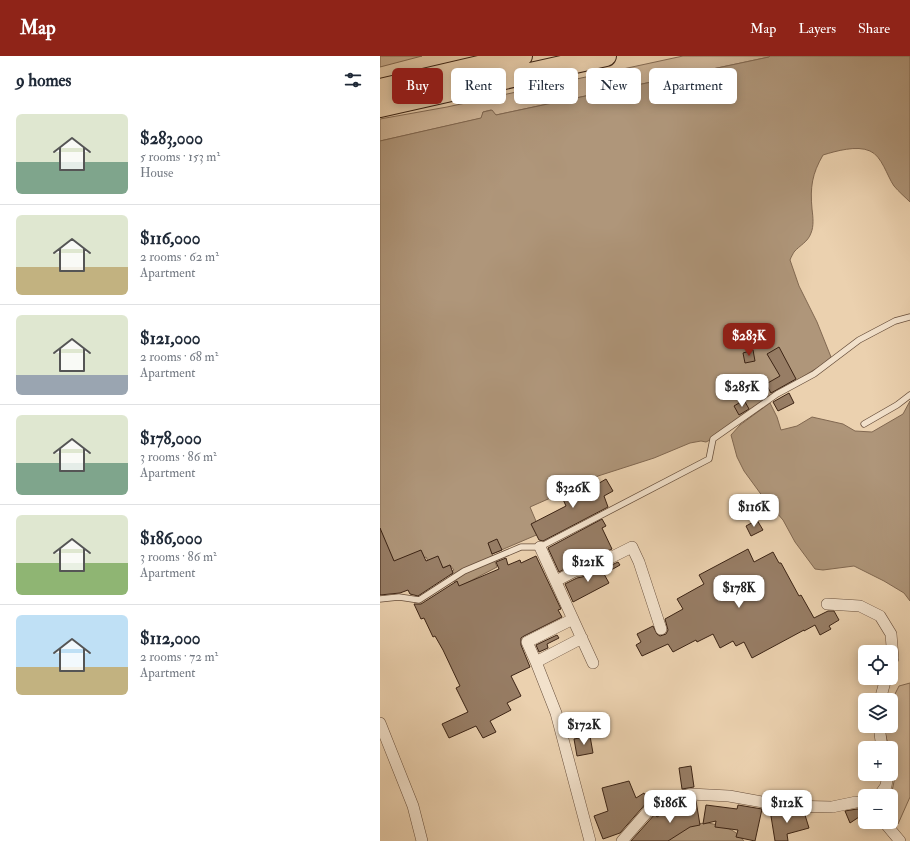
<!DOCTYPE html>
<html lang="en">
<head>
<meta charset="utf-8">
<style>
  body { margin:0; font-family:"IM FELL Double Pica",serif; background:#f6f6f7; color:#1f2937; height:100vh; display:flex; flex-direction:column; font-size:15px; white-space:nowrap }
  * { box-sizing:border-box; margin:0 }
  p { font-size:13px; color:#747a83 }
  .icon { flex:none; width:22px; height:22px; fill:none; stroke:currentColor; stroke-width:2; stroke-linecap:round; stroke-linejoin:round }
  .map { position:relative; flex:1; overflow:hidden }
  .details { display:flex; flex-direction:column; background:#fff; width:380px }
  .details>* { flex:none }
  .hud { position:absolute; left:12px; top:12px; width:380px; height:36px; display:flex; gap:8px }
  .buttons { position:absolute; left:478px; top:589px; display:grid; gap:8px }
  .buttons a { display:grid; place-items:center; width:40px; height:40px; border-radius:6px; background:#fff; box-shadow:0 2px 10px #0003; font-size:20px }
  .price { position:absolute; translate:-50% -34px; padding:0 9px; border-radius:8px; background:#fff; color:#222; font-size:13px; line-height:26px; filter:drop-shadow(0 1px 2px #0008) }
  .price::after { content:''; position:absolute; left:50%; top:24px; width:12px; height:9px; margin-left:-6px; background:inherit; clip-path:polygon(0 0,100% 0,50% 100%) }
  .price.selected { background:#8f2418; color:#fff }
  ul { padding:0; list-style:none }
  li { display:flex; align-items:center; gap:12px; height:100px; padding:0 16px }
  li+li { border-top:1px solid #e0e1e3 }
  li span { display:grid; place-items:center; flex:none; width:112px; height:80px; border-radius:6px; color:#555 }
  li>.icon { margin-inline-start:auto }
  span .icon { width:48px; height:48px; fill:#fffc; stroke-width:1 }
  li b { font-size:17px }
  h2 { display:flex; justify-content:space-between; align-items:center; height:48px; padding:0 16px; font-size:17px }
  .pill { padding:0 14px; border-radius:6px; background:#fff; box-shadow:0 2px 10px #0003; font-size:14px; line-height:36px }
  .pill.selected { background:#8f2418; color:#fff }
  header { display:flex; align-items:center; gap:24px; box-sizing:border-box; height:56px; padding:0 20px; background:#8f2418; color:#fff }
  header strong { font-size:19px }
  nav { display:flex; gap:22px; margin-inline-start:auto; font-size:14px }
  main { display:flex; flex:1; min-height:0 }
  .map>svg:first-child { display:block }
  .green { fill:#cdb395; stroke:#846b54 }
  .water { fill:#af967a; stroke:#816851 }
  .building { fill:#977d65; stroke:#3b2314 }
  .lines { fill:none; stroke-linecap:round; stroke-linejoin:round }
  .lane-casing { stroke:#674e3b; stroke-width:7 }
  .street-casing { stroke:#674e3b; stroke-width:12 }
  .highway-casing { stroke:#3b2314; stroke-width:22 }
  .lane { stroke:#f2e1cb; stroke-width:5.5 }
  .street { stroke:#f2e1cb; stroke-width:11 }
  .highway { stroke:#ebd1af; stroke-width:20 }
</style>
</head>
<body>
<header>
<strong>Map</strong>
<nav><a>Map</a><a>Layers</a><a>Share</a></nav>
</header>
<main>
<section class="details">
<h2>9 homes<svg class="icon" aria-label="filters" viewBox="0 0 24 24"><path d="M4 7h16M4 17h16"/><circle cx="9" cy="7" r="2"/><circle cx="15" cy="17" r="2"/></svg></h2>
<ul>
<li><span style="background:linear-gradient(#dfe7d0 60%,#7fa58c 0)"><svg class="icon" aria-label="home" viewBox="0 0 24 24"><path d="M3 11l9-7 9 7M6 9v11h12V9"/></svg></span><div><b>$283,000</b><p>5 rooms · 153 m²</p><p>House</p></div></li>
<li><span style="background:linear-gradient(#dfe7d0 65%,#c2b280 0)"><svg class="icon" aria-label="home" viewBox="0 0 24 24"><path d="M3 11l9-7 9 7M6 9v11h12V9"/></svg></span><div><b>$116,000</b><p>2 rooms · 62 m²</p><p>Apartment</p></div></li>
<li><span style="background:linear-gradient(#dfe7d0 75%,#9aa5b1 0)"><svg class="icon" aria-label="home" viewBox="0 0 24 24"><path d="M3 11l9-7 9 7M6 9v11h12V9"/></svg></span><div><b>$121,000</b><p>2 rooms · 68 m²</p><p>Apartment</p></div></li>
<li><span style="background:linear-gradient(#dfe7d0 60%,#7fa58c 0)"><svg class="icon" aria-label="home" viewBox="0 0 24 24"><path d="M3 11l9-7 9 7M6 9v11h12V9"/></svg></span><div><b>$178,000</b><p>3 rooms · 86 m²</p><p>Apartment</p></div></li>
<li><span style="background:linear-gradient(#dfe7d0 60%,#8fb573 0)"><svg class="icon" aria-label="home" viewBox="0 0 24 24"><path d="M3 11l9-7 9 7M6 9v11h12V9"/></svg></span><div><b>$186,000</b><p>3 rooms · 86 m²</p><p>Apartment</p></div></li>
<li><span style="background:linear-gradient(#bfe0f5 65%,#c2b280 0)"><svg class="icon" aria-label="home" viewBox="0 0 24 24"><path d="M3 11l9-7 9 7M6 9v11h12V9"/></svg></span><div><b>$112,000</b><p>2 rooms · 72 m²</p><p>Apartment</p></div></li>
</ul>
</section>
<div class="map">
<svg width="530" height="785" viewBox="0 0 530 785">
  <rect width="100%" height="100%" fill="#ebd1af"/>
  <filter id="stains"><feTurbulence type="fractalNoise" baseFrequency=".005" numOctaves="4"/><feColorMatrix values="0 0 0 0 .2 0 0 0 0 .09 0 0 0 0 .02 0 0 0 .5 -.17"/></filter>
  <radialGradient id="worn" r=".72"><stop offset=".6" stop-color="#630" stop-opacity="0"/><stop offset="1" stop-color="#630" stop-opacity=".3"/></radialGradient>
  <!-- green -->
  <path class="green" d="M 0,0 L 42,0 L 0,11 Z
    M 303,0 L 390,0 L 389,1 L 116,59 L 111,54 L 103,56 L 102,62 L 0,85 L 0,63 L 67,51 Z
    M 530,627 L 530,741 L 518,768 L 511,760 L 511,740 L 516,716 L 511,698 L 511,692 L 509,692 L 504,673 L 504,670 L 511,670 L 511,646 L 519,630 Z"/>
  <!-- water -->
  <path class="water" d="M 390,0 L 530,0 L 530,146 C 525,141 519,136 514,130 C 507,120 502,100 490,95 C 477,89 456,95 443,99 C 432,118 430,131 432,153 C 433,161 434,170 431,177 C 428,186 420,189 414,196 C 413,198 411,201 410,204 L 419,230 L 437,266 L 451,301 L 442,309 L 409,329 L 330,384 L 326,386 L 321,385 L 310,387 L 274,402 L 218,420 L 207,427 L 197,439 L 188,440 L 184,436 L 150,451 L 161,477 L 112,498 L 117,511 L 77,532 L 70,516 L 74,514 L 70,509 L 53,515 L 46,501 L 0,523 L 0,85 L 101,62 L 103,56 L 112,54 L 116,59 L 389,1 Z
    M 530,345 L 530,545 L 524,537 L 504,525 L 474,510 L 443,514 L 435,513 L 415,486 L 403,464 L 383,441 L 364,415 L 357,401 L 351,379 L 360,369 L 390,347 L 397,361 L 401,374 L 417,370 L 432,361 L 463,368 L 475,375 L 492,376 L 523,358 Z
    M 328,767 C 343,770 354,772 364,785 L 285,785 L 312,768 Z"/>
  <!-- building -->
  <path class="building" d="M 399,291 L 416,323 L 391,337 L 386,328 L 400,320 L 387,298 Z
    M 373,294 L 375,305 L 365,307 L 363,297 Z
    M 409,337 L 414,347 L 398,355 L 393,346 Z
    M 364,344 L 369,353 L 359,359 L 354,350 Z
    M 226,423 L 233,435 L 224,440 L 228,451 L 163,485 L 159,484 L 151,468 L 186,450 L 177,430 L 187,425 L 194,438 L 204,432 L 206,435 Z
    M 222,463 L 226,470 L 222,472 L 232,493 L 206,506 L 192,509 L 179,516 L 168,492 Z
    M 377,464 L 383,474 L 371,480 L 366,470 Z
    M 0,472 L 14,505 L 41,494 L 46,505 L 58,500 L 63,512 L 70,509 L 73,517 L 38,540 L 30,538 L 28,534 L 20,537 L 0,539 Z
    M 117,483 L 122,494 L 112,498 L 108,487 Z
    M 368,493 L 374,506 L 393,496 L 399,507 L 401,507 L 419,540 L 421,539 L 434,562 L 448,555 L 454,555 L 459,564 L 449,570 L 451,573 L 440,579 L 435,569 L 424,575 L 424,574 L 372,602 L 364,586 L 356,590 L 353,585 L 340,592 L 333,578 L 317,586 L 316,584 L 293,596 L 288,588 L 262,600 L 256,589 L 261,586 L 257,578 L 273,570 L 277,578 L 280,580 L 286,578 L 288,574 L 285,563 L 303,553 L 297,543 L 324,528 L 319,519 Z
    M 156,500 L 181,553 L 178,554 L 182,561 L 144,580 L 141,582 L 141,589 L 150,611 L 131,620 L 141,640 L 127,647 L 131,654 L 110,665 L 116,676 L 103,682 L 96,670 L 69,682 L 62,668 L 88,656 L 76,632 L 80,630 L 63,594 L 55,580 L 53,581 L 44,562 L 41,563 L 34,548 L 41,548 L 77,525 L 79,530 L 119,513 L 116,506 L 126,502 L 128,509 L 140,504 L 141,507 Z
    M 238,506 L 240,509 L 224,518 L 229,527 L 193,546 L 185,528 L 197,522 L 211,519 Z
    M 177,579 L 179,582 L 167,588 L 168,592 L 159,596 L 156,589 Z
    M 210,680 L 213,697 L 197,700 L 194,683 Z
    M 311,710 L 314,731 L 302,733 L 299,712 Z
    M 249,725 L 256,742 L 264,737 L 268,745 L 240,777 L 223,783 L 214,760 L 228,755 L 222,732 Z
    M 311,745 L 316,745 L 320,769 L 310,771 L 288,785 L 251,785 L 275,758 L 277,761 L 289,754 L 305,751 L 305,746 Z
    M 326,749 L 357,753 L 358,749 L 382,753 L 375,785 L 356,781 L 358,774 L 335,771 L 336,765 L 323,768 Z
    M 477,753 L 485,753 L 485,757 L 470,767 L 465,755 Z
    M 390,754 L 425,759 L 429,772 L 407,778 L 408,785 L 395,785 Z"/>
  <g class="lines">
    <defs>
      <path id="lane" d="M 484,368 L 517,349 L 530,339
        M 0,543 L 19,541 L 39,544 L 84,515 L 141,491 L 160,491 L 329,403 L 333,383 L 397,338 L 434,318 L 479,284 L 515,265 L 530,261"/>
      <path id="street" d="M 160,491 L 213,607
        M 176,525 L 195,515 L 208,513 L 252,491 L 259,506 L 281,573
        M 447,548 L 480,550 L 500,560 L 511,578 L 513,602 L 511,608
        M 202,582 L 156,606 L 176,657 L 210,785
        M 156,606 L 147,586 L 193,563
        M 500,644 L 506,622
        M 0,667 L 33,750 L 42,785
        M 499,670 L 501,685 L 503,692
        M 499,740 L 506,730 L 508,718
        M 504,766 L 520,785
        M 242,785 L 276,746 L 310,738 L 349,740 L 405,750 L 452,751 L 476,746 L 485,746"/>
      <path id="highway" d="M 0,33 L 142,0
        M 0,51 L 226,0"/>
    </defs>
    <!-- lane casing -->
    <use href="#lane" class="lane-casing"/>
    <!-- street casing -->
    <use href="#street" class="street-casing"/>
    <!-- highway casing -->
    <use href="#highway" class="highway-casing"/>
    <!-- lane -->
    <use href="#lane" class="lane"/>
    <!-- street -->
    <use href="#street" class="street"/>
    <!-- highway -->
    <use href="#highway" class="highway"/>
  </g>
  <rect width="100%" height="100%" filter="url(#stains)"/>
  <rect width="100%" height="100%" fill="url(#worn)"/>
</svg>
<div class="buttons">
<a><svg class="icon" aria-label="locate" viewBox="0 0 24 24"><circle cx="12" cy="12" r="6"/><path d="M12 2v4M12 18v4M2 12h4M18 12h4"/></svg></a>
<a><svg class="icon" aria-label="layers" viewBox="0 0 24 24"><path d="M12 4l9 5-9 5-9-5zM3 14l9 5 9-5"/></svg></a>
<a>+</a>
<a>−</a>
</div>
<b class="price selected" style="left:369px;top:301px">$283K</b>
<b class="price" style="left:362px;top:352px">$285K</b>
<b class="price" style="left:193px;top:453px">$326K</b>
<b class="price" style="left:374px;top:472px">$116K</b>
<b class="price" style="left:208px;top:527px">$121K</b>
<b class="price" style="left:359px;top:553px">$178K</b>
<b class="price" style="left:204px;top:690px">$172K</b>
<b class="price" style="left:290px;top:768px">$186K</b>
<b class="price" style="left:407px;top:768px">$112K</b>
<div class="hud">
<a class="pill selected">Buy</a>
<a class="pill">Rent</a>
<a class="pill">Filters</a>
<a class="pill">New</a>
<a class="pill">Apartment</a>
</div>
</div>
</main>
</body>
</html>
